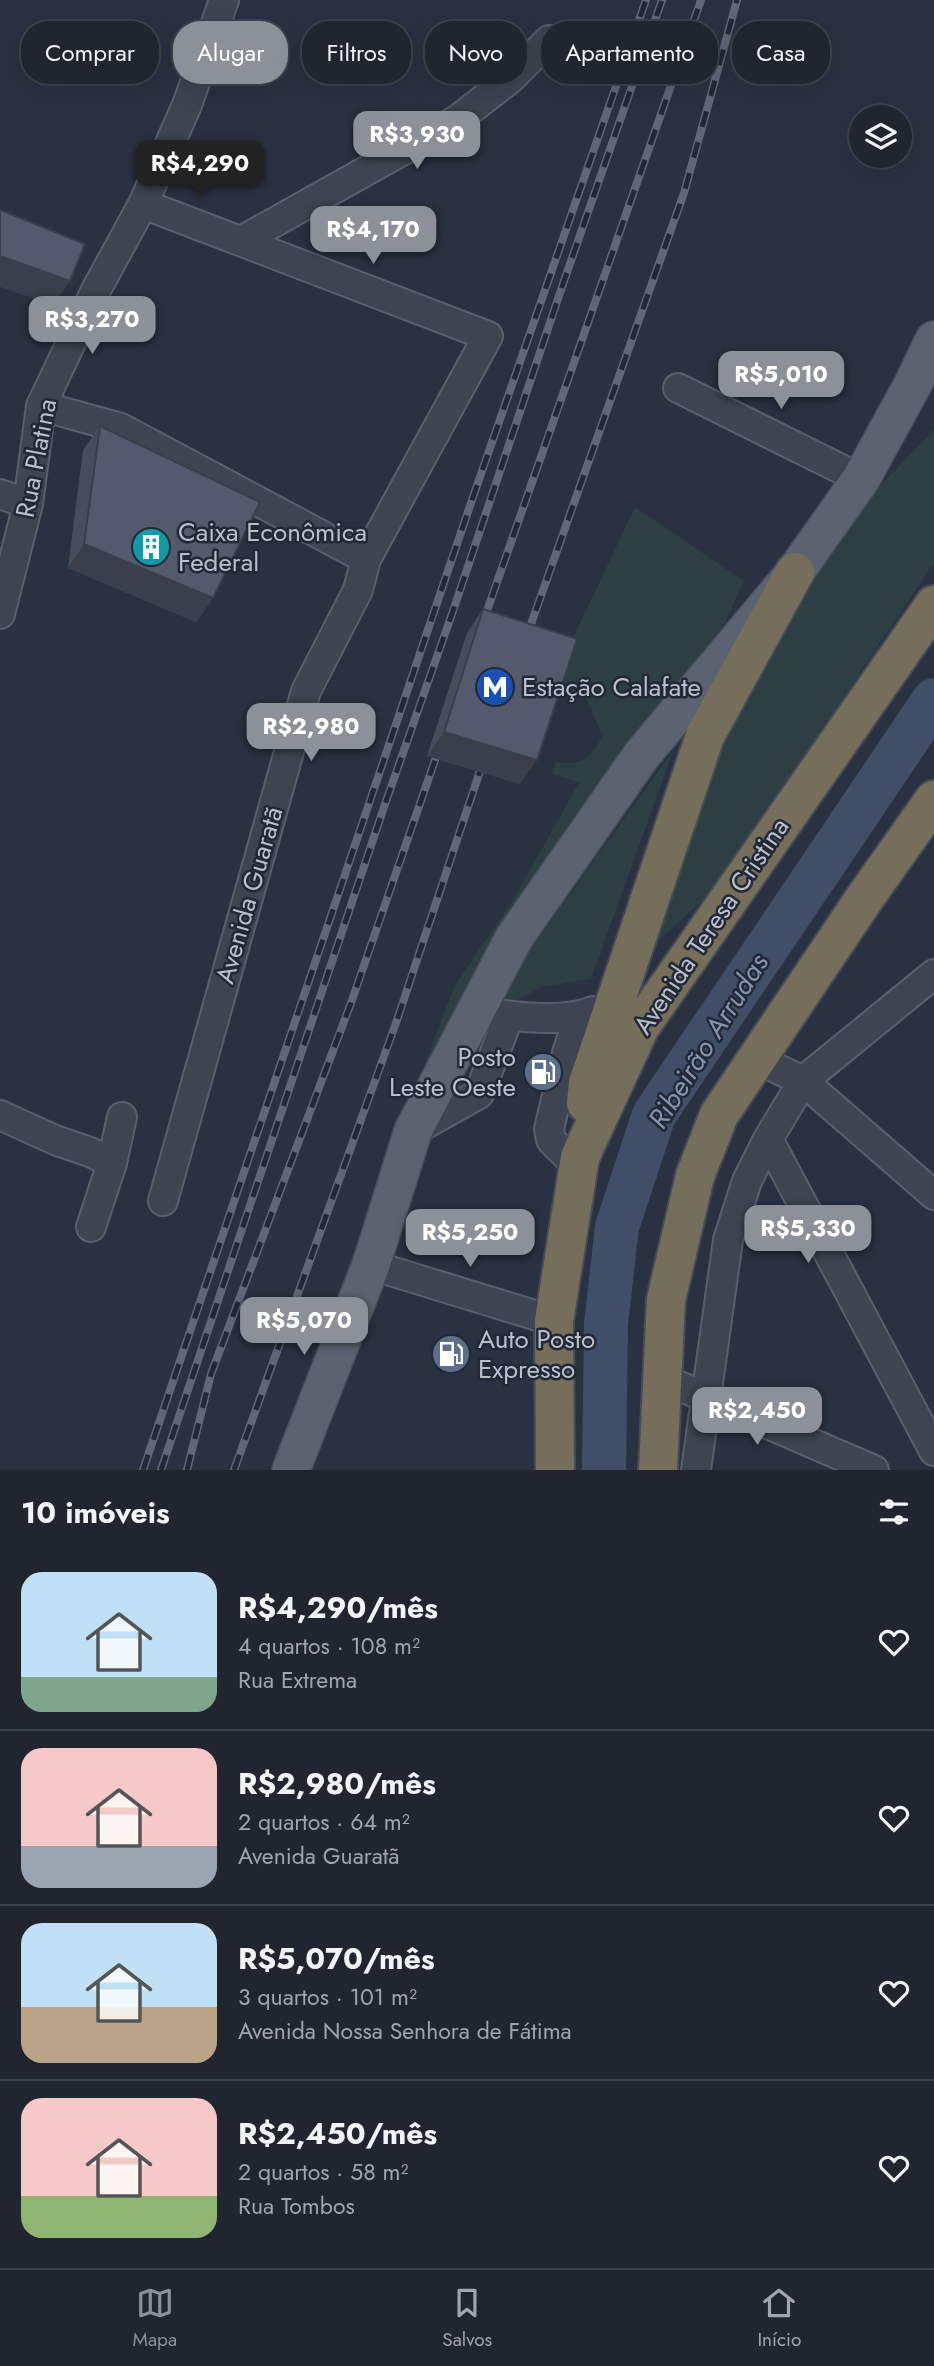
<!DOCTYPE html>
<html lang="pt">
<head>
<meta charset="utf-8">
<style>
  body { margin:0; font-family:Jost,sans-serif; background:#282d38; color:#f1f3f6; height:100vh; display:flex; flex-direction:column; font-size:26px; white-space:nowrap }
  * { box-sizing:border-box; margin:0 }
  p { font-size:23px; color:#a2a5ab }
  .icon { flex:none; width:38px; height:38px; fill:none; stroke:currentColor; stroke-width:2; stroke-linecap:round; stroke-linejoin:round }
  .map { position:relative; height:1470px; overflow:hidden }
  .side { display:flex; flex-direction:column; background:#202530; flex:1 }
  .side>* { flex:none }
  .hud { position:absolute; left:21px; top:21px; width:892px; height:63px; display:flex; gap:14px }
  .fabs { position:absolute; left:849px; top:105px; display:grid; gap:14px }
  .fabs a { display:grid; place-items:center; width:63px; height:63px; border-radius:50%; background:#202530; box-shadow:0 7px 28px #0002,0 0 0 2px #3d424c; font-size:35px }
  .price { position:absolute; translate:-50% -60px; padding:0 16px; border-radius:14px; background:#8c9099; color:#fff; font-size:23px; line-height:46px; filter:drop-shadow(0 2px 4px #0008) }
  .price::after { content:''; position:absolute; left:50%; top:42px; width:21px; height:16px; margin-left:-10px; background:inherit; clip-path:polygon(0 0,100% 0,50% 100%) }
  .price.active { background:#222; color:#fff }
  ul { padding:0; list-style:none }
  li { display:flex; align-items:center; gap:21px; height:175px; padding:0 21px }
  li+li { border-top:2px solid #3d424c }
  li span { display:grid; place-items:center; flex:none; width:196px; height:140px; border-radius:21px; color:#555 }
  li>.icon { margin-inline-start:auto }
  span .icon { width:84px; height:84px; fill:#fffc; stroke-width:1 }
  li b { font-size:30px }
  h2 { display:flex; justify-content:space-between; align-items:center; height:84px; padding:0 21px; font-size:30px }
  .pill { padding:0 24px; border-radius:28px; background:#202530; box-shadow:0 7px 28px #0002,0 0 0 2px #3d424c; font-size:24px; line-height:63px }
  .pill.active { background:#8c9099; color:#fff }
  .tab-bar { display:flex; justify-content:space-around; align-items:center; height:98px; border-top:2px solid #3d424c; background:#202530; font-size:19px; color:#a2a5ab }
  .tab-bar a { display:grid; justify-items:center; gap:4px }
  .tab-bar .active { color:#8c9099 }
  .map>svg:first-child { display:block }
  .green { fill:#2d3f42 }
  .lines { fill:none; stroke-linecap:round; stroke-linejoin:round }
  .river { stroke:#414e67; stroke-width:44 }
  .minor-casing { stroke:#595f6b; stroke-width:32 }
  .major-casing { stroke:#474d5a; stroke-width:40 }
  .highway-casing { stroke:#454c58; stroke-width:42 }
  .minor { stroke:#3e4450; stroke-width:28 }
  .major { stroke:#5c6370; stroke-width:37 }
  .highway { stroke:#756e5b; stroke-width:38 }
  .rail-casing { stroke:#606777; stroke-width:8 }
  .rail { stroke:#222936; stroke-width:5; stroke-dasharray:16; stroke-linecap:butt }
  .wall { fill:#474d5c }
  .shaded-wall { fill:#3a3f4b }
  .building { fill:#535a6b; stroke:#3a3f4b; stroke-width:2 }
  .labels { text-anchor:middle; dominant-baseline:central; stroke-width:5; stroke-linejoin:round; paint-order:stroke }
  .street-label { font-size:26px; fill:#bbbfca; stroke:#222936 }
  .poi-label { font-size:26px; fill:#bbbfca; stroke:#222936; text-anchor:start }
  .water-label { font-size:28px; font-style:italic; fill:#8693ae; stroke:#222936 }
</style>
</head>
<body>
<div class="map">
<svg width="934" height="1470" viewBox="0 0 934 1470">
  <rect width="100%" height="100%" fill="#2a3140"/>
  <!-- green -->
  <path class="green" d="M 934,430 L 934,564 L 863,668 L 734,872 L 648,950 L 712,742 L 802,579 L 876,490 Z
    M 635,507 L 744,581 L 725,623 L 668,709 L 499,929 L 464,991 L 353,1284 L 274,1470 L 375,1192 L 455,985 L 511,903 L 579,783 L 553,774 L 556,762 C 584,766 589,758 603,736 L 586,698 L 549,689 Z
    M 674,749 L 591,979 L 542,987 L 500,1009 L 522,961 Z"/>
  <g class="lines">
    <!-- river -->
    <path class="river" d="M 604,1470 L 606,1324 L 617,1227 L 654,1115 L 934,700"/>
    <defs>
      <path id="minor" d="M 143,204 L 488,336 L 366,559 L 358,590 L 306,691 L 163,1201
        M 241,241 L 457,120 L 510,79 L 549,40
        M 678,388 L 861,479
        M 41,406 L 121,428 L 366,559
        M 0,494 L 28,504
        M 0,614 L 28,504 L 41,406 L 96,290 L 143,204 L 187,105 L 224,0
        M 934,974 L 803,1081 L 768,1139 L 934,1451
        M 492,1013 C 520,1018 567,1022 593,1011
        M 757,1059 L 803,1081 L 934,1195
        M 0,1115 L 55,1140 L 90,1152 L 112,1163 L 122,1117
        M 413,1131 L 479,1094 L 509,1016
        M 578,1167 L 551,1140 L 549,1129 L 567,1053 L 579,1017
        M 91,1227 L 112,1163
        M 371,1265 L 554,1321
        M 661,1378 L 874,1470
        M 696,1470 L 728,1240 L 747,1181 L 768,1139"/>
      <path id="major" d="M 291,1470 L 371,1265 L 413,1131 L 514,938 L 641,756 L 795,572 L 861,479 L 913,384 L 934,340"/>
      <path id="highway" d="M 586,1103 L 588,1083 L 705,736 L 795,572
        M 555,1470 L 554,1321 L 580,1157 L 640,1027 L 934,605
        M 658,1470 L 666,1300 L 695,1176 L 719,1115 L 864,899 L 934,800"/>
    </defs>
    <!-- minor casing -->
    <use href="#minor" class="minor-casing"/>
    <!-- major casing -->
    <use href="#major" class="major-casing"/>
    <!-- highway casing -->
    <use href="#highway" class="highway-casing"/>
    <!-- minor -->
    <use href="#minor" class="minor"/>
    <!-- major -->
    <use href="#major" class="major"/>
    <!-- highway -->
    <use href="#highway" class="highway"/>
    <defs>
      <path id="rail" d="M 481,628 L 701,0
        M 525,641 L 684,193 L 737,0
        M 143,1470 L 473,497 L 646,0
        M 161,1470 L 384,807 L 453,611 L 564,281 L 662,0
        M 187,1470 L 211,1374 L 351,1003 L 442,740
        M 234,1470 L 396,1023 L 486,753"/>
    </defs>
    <!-- rail casing -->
    <use href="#rail" class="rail-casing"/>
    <!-- rail -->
    <use href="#rail" class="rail"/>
  </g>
  <!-- wall -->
  <path class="wall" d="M 100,426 L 213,598 L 196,622 L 68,568 L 83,450 Z
    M 483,609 L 520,784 L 427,756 L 467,633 Z"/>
  <!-- shaded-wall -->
  <path class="shaded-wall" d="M 0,256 L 70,281 L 53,305 L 0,287 Z
    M 84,544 L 213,598 L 196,622 L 68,568 Z
    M 444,732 L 537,760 L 520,784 L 427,756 Z"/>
  <!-- building -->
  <path class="building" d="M 0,210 L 85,244 L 70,281 L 0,256 Z
    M 100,426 L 260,502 L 213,598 L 84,544 Z
    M 483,609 L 577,639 L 537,760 L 444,732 Z"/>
  <!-- icons -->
  <defs>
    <symbol id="building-disc" viewBox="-11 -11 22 22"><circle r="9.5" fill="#0f9aa8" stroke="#222936"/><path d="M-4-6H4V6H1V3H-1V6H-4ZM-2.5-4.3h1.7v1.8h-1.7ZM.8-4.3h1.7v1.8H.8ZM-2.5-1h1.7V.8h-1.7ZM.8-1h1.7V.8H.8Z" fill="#fff"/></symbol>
    <symbol id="metro-disc" viewBox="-11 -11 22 22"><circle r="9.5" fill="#1a4fb4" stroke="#222936"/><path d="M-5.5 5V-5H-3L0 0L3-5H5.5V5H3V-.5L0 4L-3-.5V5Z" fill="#fff"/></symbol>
    <symbol id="fuel-disc" viewBox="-11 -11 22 22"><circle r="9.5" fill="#5c6f8a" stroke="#222936"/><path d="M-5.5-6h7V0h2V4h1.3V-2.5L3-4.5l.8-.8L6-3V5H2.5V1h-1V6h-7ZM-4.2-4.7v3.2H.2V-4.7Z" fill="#fff"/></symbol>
  </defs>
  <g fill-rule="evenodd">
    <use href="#building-disc" x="129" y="525" width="44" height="44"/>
    <use href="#metro-disc" x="473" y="665" width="44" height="44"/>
    <use href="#fuel-disc" x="521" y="1050" width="44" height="44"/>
    <use href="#fuel-disc" x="429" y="1332" width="44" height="44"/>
  </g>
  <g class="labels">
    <!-- street labels -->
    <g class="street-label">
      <text transform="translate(36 458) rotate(-79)">Rua Platina</text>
      <text transform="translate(249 895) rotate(-74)">Avenida Guaratã</text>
      <text transform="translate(711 926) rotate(-56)">Avenida Teresa Cristina</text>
    </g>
    <!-- poi labels -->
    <g class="poi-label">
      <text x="178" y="532">Caixa Econômica<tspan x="178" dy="30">Federal</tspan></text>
      <text x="522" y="687">Estação Calafate</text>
      <text x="516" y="1057" text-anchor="end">Posto<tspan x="516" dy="30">Leste Oeste</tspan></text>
      <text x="478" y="1339">Auto Posto<tspan x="478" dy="30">Expresso</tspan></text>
    </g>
    <!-- water labels -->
    <g class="water-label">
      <text transform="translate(708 1041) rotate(-58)">Ribeirão Arrudas</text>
    </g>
  </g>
</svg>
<div class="fabs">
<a><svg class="icon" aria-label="layers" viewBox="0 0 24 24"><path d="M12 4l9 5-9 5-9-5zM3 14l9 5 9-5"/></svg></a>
</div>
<b class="price" style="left:417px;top:171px">R$3,930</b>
<b class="price active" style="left:200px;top:200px">R$4,290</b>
<b class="price" style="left:373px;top:266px">R$4,170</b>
<b class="price" style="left:92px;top:356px">R$3,270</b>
<b class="price" style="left:781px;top:411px">R$5,010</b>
<b class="price" style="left:311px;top:763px">R$2,980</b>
<b class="price" style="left:808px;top:1265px">R$5,330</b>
<b class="price" style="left:470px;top:1269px">R$5,250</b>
<b class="price" style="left:304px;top:1357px">R$5,070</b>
<b class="price" style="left:757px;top:1447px">R$2,450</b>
<div class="hud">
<a class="pill">Comprar</a>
<a class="pill active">Alugar</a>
<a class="pill">Filtros</a>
<a class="pill">Novo</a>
<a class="pill">Apartamento</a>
<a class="pill">Casa</a>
</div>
</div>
<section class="side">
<h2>10 imóveis<svg class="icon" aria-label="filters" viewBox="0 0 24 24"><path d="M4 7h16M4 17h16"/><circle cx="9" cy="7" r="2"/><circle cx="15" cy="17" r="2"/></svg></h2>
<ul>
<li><span style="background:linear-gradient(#bfe0f5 75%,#7fa58c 0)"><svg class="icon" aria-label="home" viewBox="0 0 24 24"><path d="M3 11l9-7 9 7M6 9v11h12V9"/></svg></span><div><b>R$4,290/mês</b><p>4 quartos · 108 m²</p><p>Rua Extrema</p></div><svg class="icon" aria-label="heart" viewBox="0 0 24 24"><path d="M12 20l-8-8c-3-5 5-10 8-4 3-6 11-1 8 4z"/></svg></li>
<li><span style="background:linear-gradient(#f6c9c9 70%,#9aa5b1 0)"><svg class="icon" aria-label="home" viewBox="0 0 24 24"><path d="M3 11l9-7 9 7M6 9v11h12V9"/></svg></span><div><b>R$2,980/mês</b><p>2 quartos · 64 m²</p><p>Avenida Guaratã</p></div><svg class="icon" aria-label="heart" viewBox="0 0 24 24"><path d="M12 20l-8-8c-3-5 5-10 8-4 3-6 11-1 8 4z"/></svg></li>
<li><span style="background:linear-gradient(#bfe0f5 60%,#b9a48a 0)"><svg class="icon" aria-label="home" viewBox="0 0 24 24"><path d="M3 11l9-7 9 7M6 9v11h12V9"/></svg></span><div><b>R$5,070/mês</b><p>3 quartos · 101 m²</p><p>Avenida Nossa Senhora de Fátima</p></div><svg class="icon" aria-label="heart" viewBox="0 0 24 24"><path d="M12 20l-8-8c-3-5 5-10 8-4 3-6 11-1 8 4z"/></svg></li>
<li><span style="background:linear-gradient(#f6c9c9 70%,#8fb573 0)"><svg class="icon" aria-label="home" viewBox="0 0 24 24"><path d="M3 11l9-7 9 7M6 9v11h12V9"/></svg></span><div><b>R$2,450/mês</b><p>2 quartos · 58 m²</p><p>Rua Tombos</p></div><svg class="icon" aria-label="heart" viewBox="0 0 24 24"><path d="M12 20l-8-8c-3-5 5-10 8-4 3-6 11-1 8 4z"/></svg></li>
</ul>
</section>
<nav class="tab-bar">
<a class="active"><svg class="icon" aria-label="map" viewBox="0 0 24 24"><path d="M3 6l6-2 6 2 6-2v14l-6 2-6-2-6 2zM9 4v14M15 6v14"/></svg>Mapa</a>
<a><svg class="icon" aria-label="saved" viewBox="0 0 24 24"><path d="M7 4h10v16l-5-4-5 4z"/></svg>Salvos</a>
<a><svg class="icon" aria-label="home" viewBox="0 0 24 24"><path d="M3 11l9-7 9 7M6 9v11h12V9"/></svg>Início</a>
</nav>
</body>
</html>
